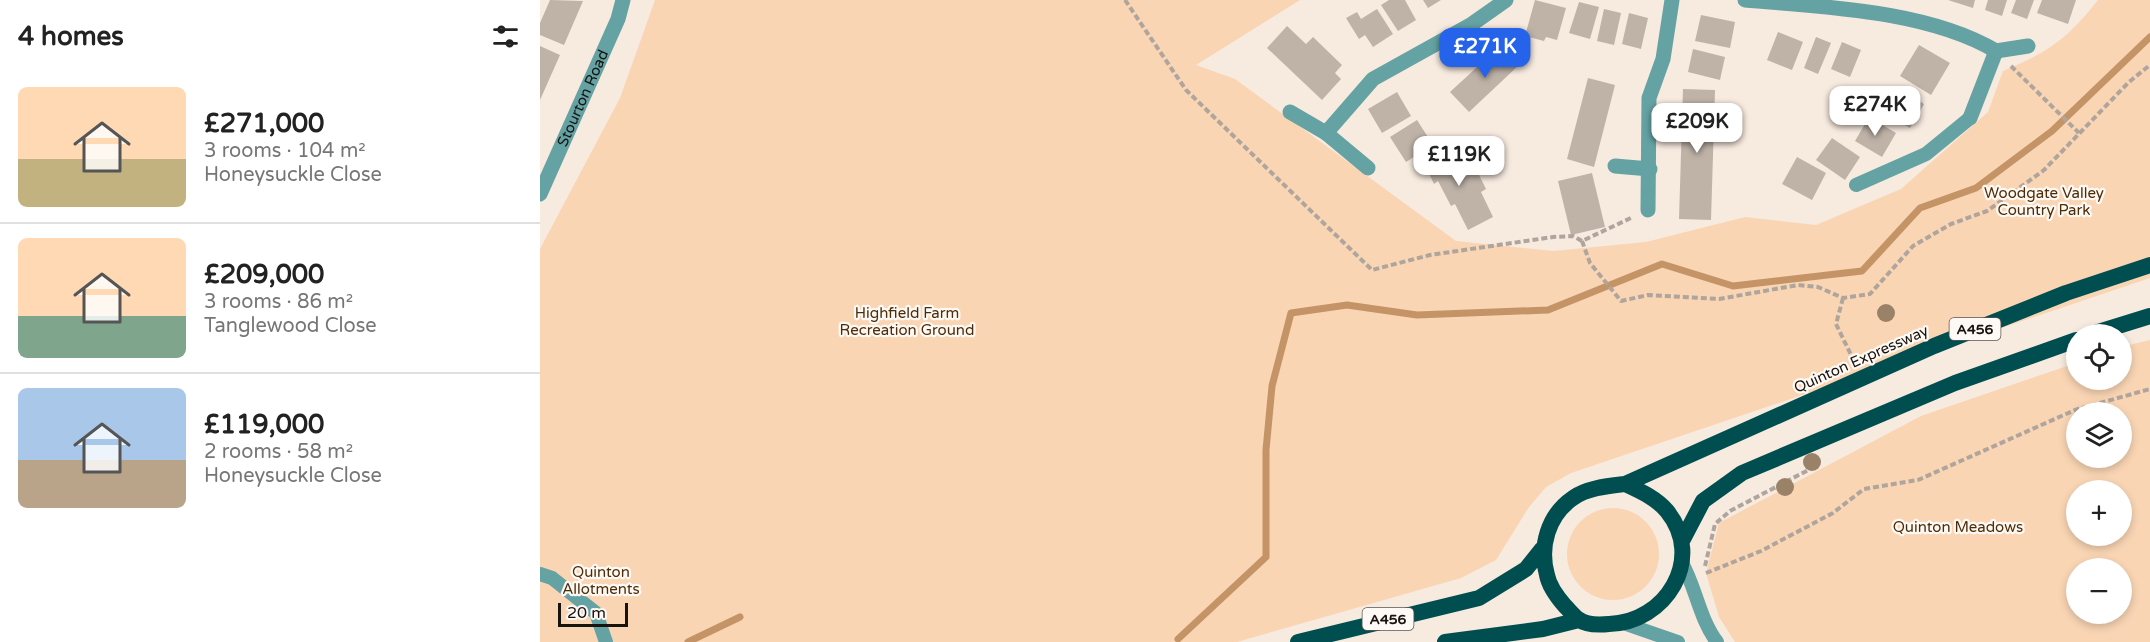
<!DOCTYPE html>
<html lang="en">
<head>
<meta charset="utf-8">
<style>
  body { margin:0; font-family:"Varela Round",sans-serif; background:#f6f6f6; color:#222; height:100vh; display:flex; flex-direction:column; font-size:22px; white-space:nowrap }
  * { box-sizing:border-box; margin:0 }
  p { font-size:20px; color:#767676 }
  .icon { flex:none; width:33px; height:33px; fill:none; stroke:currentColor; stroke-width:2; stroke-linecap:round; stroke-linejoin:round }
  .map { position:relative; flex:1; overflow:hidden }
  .panel { display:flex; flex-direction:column; background:#fff; width:540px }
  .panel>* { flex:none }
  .buttons { position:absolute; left:1526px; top:324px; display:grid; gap:12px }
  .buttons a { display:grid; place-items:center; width:66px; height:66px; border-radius:50%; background:#fff; box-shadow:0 3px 9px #0003; font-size:30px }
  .scale { position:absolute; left:18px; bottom:15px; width:70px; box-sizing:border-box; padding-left:6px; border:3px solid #17130f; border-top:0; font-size:16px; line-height:21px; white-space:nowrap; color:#17130f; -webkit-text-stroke:4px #fef9f4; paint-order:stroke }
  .price { position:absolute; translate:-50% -51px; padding:0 14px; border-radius:12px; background:#fff; color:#222; font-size:20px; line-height:39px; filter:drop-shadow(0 2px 3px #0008) }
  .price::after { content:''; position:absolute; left:50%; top:36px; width:18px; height:14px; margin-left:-9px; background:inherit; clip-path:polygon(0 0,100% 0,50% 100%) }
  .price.on { background:#2563eb; color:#fff }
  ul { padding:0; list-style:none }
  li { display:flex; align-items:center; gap:18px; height:150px; padding:0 18px }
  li+li { border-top:2px solid #e0e0e0 }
  li span { display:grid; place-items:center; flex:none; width:168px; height:120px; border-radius:9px; color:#555 }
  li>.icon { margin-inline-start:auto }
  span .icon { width:72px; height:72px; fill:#fffc; stroke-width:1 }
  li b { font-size:26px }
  h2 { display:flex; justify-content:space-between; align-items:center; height:72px; padding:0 18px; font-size:26px }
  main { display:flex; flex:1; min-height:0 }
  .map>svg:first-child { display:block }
  .green { fill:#f9d5b4; fill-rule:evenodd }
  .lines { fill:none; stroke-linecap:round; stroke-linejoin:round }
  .stream { stroke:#c49467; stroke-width:7 }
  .building { fill:#bfb3a8 }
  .path { stroke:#afa59c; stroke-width:4; stroke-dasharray:6 3; stroke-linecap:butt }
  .service { stroke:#64a2a4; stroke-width:14 }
  .minor { stroke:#64a2a4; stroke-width:15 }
  .trunk { stroke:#004e50; stroke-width:16 }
  .tree { fill:#9a8268 }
  .labels { text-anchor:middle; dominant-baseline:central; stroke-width:4.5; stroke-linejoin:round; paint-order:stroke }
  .shield { fill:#fef9f4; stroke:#5c5854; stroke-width:1.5 }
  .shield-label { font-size:14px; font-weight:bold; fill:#17130f }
  .street-label { font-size:15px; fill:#17130f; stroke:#fef9f4 }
  .park-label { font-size:15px; fill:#4d2c06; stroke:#fef9f4 }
</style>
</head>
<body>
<main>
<section class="panel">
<h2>4 homes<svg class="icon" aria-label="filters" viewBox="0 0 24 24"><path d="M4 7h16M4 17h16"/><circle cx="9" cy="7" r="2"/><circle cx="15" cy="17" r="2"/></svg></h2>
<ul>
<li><span style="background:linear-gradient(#ffd9b3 60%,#c2b280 0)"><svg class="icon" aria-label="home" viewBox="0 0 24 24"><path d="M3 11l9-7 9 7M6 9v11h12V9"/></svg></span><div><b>£271,000</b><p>3 rooms · 104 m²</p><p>Honeysuckle Close</p></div></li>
<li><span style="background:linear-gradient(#ffd9b3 65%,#7fa58c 0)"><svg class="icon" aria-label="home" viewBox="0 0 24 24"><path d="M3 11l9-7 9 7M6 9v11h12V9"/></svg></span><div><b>£209,000</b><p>3 rooms · 86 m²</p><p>Tanglewood Close</p></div></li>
<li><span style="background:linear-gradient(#a9c7e8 60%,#b9a48a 0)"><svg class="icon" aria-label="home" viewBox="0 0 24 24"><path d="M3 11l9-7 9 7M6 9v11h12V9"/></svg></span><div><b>£119,000</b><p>2 rooms · 58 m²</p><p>Honeysuckle Close</p></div></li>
</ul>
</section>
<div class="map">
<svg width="1610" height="642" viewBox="0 0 1610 642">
  <rect width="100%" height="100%" fill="#f7eadf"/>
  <!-- green -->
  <path class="green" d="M 115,0 L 760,0 L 656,65 L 695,79 L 916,241 L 1013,251 L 1106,242 L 1205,217 L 1276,225 L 1361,189 L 1448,112 L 1463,71 C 1509,52 1527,39 1558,0 L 1610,0 L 1610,278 L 1031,473 L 1006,487 L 989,507 L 956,560 L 921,578 L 697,642 L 0,642 L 0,249 L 80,98 Z
    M 1610,340 L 1610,642 L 1195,642 L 1179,617 L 1166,573 L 1179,523 L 1381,416 L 1536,363 L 1536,380 L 1581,380 L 1581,347 ZM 1536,412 L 1581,412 L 1581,458 L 1536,458 ZM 1581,490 L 1581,536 L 1536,536 L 1536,490 ZM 1581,568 L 1581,614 L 1536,614 L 1536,568 Z
    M1027 554a46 46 0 1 1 92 0a46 46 0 1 1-92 0Z"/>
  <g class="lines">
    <!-- stream -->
    <path class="stream" d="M 638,639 L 726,557 L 726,450 L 732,386 L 751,313 L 807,305 L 877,315 L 1008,310 L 1122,264 L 1193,286 L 1322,271 L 1380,208 L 1436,188 L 1512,131 L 1610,37
      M 148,642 L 200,617"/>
  </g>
  <!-- building -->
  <path class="building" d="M 10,0 L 43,1 L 24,45 L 0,35 L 0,23 Z
    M 849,0 L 865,0 L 876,20 L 858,31 L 841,5 Z
    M 883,0 L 901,0 L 888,8 Z
    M 995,0 L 1026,8 L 1017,40 L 1006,37 L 1004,41 L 985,36 Z
    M 1408,0 L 1435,0 L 1433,8 Z
    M 1448,0 L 1467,0 L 1462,16 L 1445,10 Z
    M 1476,0 L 1494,0 L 1487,19 L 1471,13 Z
    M 1502,0 L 1536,0 L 1528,24 L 1497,13 Z
    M 1039,2 L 1059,7 L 1050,39 L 1029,33 Z
    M 837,9 L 853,34 L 833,47 L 825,35 L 819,39 L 806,18 L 817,12 L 821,19 Z
    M 1064,9 L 1081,13 L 1074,45 L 1057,41 Z
    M 1089,13 L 1108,18 L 1101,49 L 1082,44 Z
    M 1161,15 L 1195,22 L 1190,48 L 1155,41 Z
    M 747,26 L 766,44 L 773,37 L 802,65 L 795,73 L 801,79 L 782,100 L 727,48 Z
    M 1238,32 L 1263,42 L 1252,70 L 1227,60 Z
    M 1276,37 L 1291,43 L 1278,74 L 1264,68 Z
    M 1302,42 L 1321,50 L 1310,77 L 1291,69 Z
    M 961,45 L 979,65 L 929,112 L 910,92 Z
    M 1379,45 L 1410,63 L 1391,95 L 1360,76 Z
    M 0,46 L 20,55 L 0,100 Z
    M 1153,49 L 1185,57 L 1180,80 L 1148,72 Z
    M 1048,78 L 1075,85 L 1054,167 L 1027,159 Z
    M 1357,87 L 1384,104 L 1370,128 L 1343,112 Z
    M 1143,89 L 1175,90 L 1171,220 L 1139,219 Z
    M 857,92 L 871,116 L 842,133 L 828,109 Z
    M 1329,117 L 1356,133 L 1342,157 L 1315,141 Z
    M 877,120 L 893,145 L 866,162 L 850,137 Z
    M 1292,138 L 1320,157 L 1305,180 L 1276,160 Z
    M 910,145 L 922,169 L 915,173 L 918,180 L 937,171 L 946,189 L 941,192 L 953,217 L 928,230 L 915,204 L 911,206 L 898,181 L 894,184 L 882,159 Z
    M 1257,157 L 1286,173 L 1272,200 L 1242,184 Z
    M 1052,173 L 1065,227 L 1031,235 L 1018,181 Z"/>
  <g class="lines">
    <!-- path -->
    <path class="path" d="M 585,0 L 646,90 L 832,270 L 890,255 L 1013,237 L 1033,236 L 1042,241 L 1093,217
      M 1471,66 L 1539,133
      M 1042,241 L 1050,263 L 1081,301 L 1108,295 L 1179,299 L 1258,285 L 1278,287 L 1303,298 L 1330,294 L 1373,246 L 1411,224 L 1447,211 L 1504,170 L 1589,82 L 1610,65
      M 1303,298 L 1296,324 L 1314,361
      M 1165,566 L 1175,524 L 1190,511 L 1276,466
      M 1166,573 L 1221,551 L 1293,513 L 1324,489 L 1378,480 L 1535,410 L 1610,389"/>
    <!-- service -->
    <path class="service" d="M 1316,185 L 1386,154 L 1430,118
      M 1141,561 C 1156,587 1159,618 1177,642
      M 0,574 L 12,578 L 56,613 L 66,642
      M 1086,624 L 1138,642"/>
    <!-- minor -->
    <g class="minor">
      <path d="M 1205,0 C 1283,7 1387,10 1456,51 L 1430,118"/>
      <path d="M 1456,51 L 1488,46"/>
      <path d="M 750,112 L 786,133 L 828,168"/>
      <path d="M 786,133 L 833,79 L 932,24 L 966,0"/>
      <path d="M 1075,166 L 1110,169"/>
      <path id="s1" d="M 0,194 L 78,19 L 83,0"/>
      <path d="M 1108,210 L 1109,98 L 1123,59 L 1132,0"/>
    </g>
    <!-- trunk -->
    <path class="trunk" d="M 1552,334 L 1610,316
      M 1085,484 L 1394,346 L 1526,293 L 1610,265
      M 1085,484 C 1100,491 1116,498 1127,511 C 1166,559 1125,623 1069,624 C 1059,625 1046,625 1038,619 C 1033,615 1029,610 1025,606 C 1018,598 1009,586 1007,575 C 999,547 1008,515 1033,498 C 1047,488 1068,486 1085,484 Z
      M 1142,541 L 1163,501 L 1202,473 L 1415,383 L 1536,340
      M 758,642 L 939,598 L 986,569 L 1002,549
      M 905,642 L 1003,629 L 1039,620"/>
  </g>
  <!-- trees -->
  <g class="tree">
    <circle cx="1346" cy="313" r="9"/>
    <circle cx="1272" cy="462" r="9"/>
    <circle cx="1245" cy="487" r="9"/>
  </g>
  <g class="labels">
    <!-- shield labels -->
    <g class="shield">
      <rect x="1409.5" y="318" width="51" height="22" rx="4.5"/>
      <rect x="822.5" y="608" width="51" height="22" rx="4.5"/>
    </g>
    <g class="shield-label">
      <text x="1435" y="329">A456</text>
      <text x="848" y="619">A456</text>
    </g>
    <!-- street labels -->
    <g class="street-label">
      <text stroke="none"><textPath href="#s1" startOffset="105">Stourton Road</textPath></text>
      <text transform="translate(1321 359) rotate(-24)">Quinton Expressway</text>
    </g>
    <!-- park labels -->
    <g class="park-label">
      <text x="1504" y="193">Woodgate Valley<tspan x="1504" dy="17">Country Park</tspan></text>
      <text x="367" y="313">Highfield Farm<tspan x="367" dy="17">Recreation Ground</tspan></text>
      <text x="1418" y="527">Quinton Meadows</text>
      <text x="61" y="572">Quinton<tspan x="61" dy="17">Allotments</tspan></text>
    </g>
  </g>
</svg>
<div class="buttons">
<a><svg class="icon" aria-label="locate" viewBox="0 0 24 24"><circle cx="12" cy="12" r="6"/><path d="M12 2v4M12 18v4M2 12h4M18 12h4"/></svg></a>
<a><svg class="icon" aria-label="layers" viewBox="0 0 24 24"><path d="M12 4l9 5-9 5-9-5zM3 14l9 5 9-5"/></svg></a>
<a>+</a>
<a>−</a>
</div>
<div class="scale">20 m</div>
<b class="price on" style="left:945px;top:79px">£271K</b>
<b class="price" style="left:1335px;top:137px">£274K</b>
<b class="price" style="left:1157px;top:154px">£209K</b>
<b class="price" style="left:919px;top:187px">£119K</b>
</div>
</main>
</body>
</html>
